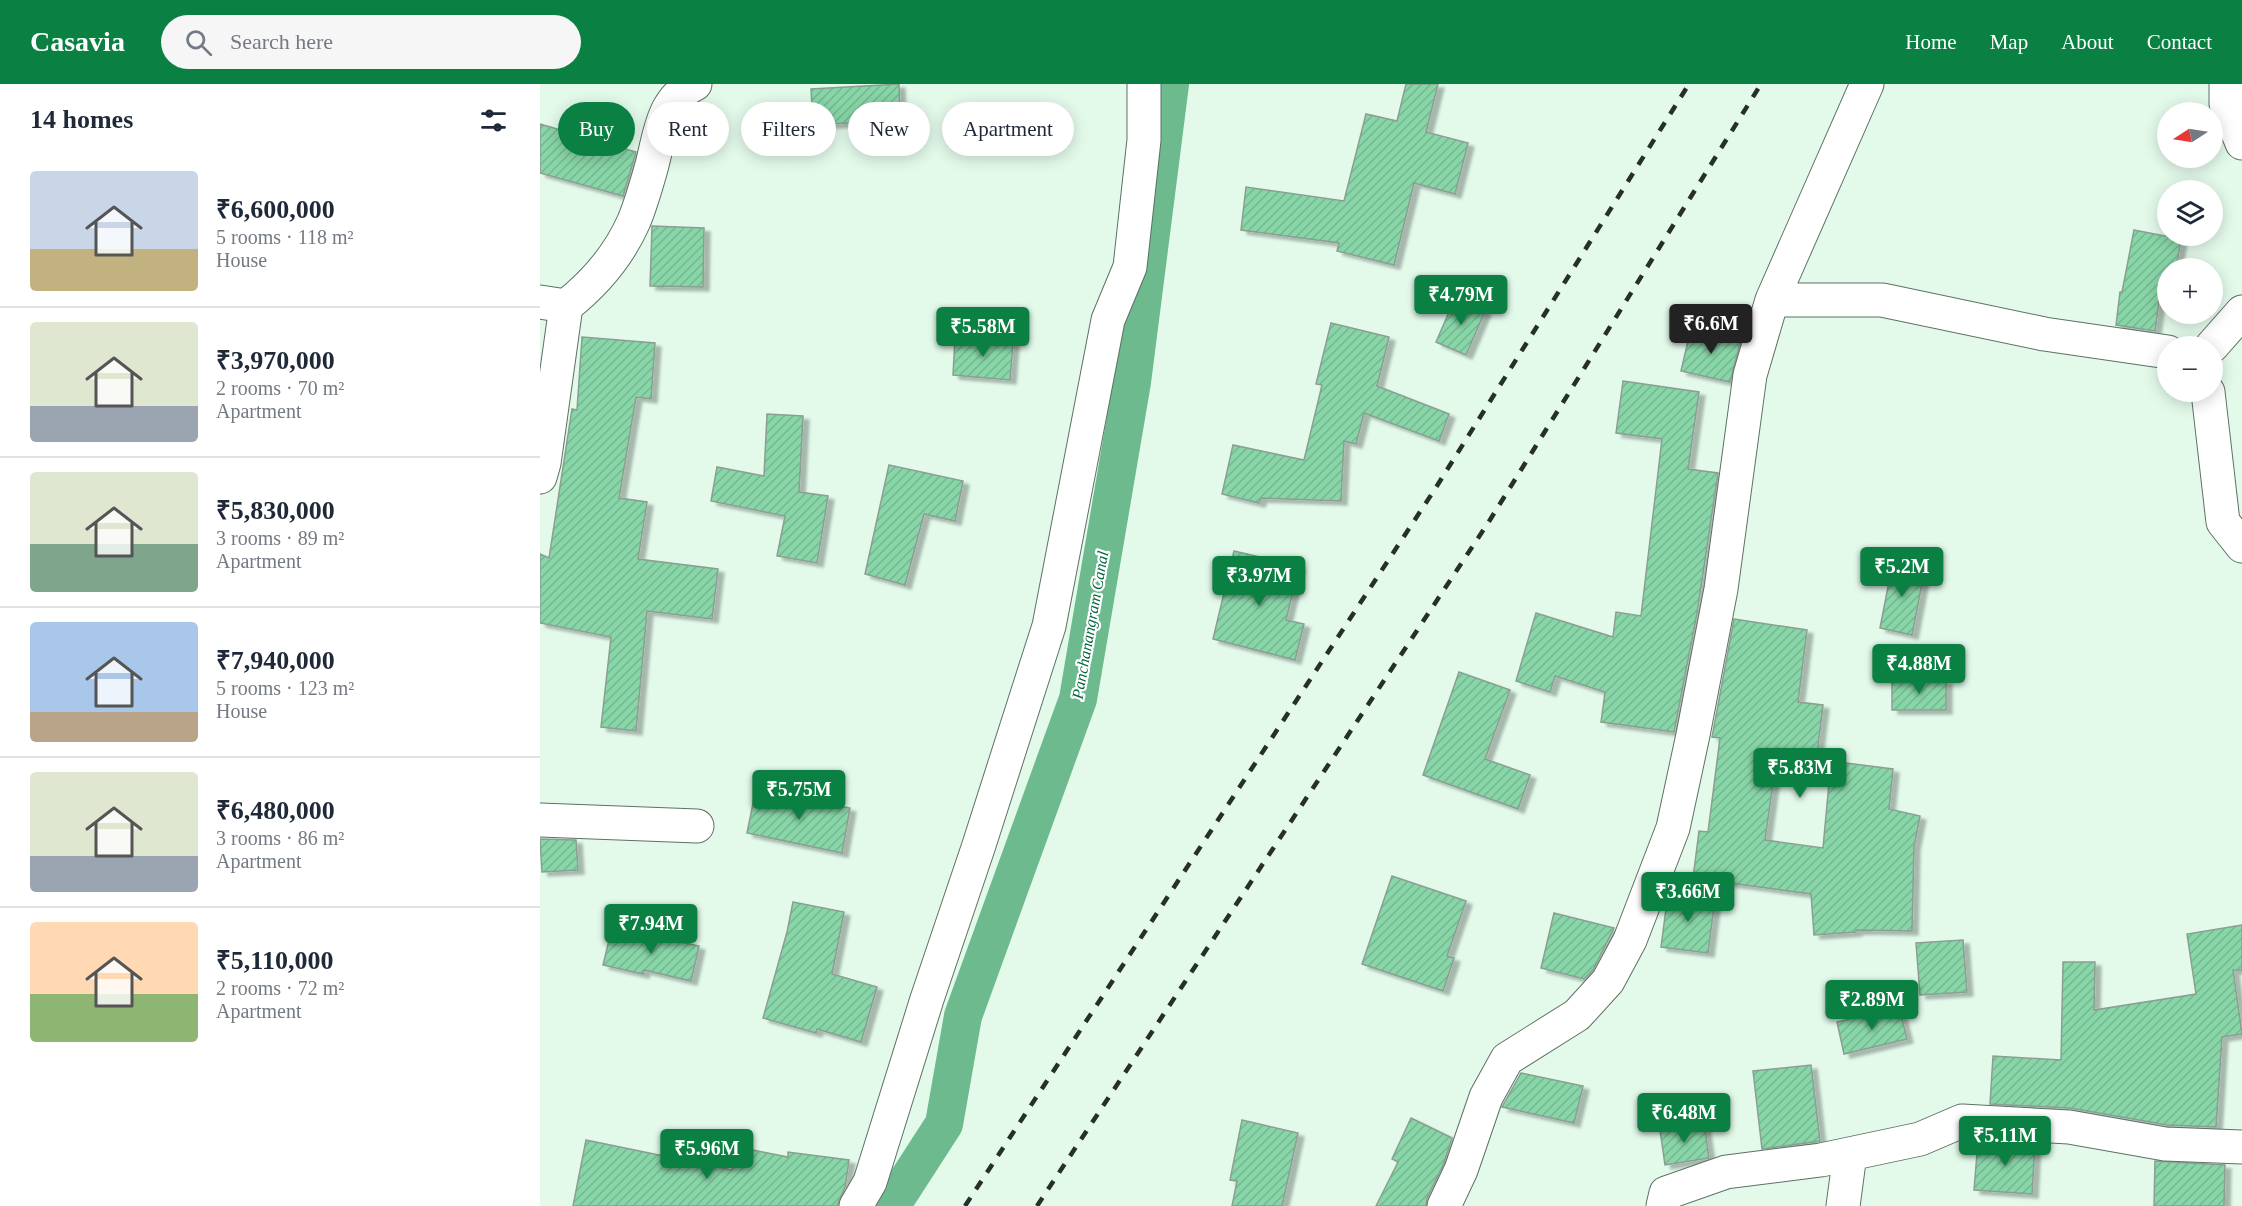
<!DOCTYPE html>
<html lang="en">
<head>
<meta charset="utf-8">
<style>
  body { margin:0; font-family:Georgia,serif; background:#f6f6f7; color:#1f2937; height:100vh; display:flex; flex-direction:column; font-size:22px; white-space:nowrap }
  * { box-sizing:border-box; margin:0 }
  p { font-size:20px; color:#747a83 }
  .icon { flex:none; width:33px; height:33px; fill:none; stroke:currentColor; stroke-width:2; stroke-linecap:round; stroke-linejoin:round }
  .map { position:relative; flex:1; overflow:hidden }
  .panel { display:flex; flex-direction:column; background:#fff; width:540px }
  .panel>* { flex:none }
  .banner { position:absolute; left:18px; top:18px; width:570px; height:54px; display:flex; gap:12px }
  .needle { width:39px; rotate:258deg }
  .fabs { position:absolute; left:1617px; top:18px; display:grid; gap:12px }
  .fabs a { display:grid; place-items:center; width:66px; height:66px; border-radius:50%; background:#fff; box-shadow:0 3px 15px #0003; font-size:30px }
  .price { position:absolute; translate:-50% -51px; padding:0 14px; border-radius:6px; background:#0b8043; color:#fff; font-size:20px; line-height:39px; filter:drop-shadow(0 2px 3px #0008) }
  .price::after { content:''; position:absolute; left:50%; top:36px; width:18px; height:14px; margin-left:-9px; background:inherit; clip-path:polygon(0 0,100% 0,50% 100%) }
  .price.current { background:#222; color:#fff }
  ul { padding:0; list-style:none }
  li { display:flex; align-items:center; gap:18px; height:150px; padding:0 30px }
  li+li { border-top:2px solid #e0e1e3 }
  li span { display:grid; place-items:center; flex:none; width:168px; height:120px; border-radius:6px; color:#555 }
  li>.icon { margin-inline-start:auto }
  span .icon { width:72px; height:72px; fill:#fffc; stroke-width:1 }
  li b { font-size:26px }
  h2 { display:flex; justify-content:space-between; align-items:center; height:72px; padding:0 30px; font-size:26px }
  .tag { padding:0 21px; border-radius:27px; background:#fff; box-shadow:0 3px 15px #0003; font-size:21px; line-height:54px }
  .tag.current { background:#0b8043; color:#fff }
  header { display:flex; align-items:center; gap:36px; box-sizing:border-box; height:84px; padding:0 30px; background:#0b8043; color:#fff }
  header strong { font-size:28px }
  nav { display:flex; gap:33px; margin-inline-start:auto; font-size:21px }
  .search { width:420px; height:54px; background:#f6f6f7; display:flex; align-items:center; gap:15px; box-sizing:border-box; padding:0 21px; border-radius:33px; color:#747a83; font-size:22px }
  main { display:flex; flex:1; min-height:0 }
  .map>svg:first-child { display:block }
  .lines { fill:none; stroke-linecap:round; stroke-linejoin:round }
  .canal { stroke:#6dba8e; stroke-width:38 }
  .building { fill:url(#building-hatch); stroke:#8a9f92; stroke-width:1.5; filter:url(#shadow) }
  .minor-casing { stroke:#5c7164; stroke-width:35 }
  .minor { stroke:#fff; stroke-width:33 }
  .rail { stroke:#262f2a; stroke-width:4.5; stroke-dasharray:10 10; stroke-linecap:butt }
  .labels { text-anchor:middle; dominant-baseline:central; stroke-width:4.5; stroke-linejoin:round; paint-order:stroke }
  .water-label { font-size:16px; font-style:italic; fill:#02653d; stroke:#fff }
</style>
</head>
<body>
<header>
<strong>Casavia</strong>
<div class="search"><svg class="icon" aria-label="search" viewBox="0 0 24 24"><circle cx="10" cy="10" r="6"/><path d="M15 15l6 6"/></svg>Search here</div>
<nav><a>Home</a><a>Map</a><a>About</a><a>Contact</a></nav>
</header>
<main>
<section class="panel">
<h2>14 homes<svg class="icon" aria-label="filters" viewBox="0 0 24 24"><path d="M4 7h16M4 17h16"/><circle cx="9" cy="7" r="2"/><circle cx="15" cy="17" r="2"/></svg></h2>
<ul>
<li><span style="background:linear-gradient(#c9d6e8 65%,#c2b280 0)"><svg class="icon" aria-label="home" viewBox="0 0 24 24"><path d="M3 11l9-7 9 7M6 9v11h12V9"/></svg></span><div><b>₹6,600,000</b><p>5 rooms · 118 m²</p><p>House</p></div></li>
<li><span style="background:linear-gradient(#dfe7d0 70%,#9aa5b1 0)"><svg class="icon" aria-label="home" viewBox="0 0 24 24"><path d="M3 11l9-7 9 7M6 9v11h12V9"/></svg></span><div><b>₹3,970,000</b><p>2 rooms · 70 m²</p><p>Apartment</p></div></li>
<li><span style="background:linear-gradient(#dfe7d0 60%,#7fa58c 0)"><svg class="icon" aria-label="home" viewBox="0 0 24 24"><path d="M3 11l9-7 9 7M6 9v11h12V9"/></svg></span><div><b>₹5,830,000</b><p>3 rooms · 89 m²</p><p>Apartment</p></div></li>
<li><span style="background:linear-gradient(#a9c7e8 75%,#b9a48a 0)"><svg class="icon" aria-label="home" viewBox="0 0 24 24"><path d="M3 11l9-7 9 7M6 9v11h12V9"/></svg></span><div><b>₹7,940,000</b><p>5 rooms · 123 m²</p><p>House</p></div></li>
<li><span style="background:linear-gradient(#dfe7d0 70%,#9aa5b1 0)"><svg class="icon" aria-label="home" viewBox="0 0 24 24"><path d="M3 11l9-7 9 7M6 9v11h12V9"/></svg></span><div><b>₹6,480,000</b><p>3 rooms · 86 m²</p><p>Apartment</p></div></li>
<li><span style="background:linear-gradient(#ffd9b3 60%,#8fb573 0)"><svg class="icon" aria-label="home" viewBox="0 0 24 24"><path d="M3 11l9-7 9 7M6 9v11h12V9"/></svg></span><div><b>₹5,110,000</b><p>2 rooms · 72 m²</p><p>Apartment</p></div></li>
</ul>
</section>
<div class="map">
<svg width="1702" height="1122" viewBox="0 0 1702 1122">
  <defs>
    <pattern id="building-hatch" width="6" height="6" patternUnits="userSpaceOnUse" patternTransform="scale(1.5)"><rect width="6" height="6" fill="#88d6a8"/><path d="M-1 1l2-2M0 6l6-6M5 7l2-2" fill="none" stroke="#74b790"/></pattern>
    <filter id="shadow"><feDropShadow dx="6" dy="4" stdDeviation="1.5" flood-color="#0004"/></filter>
  </defs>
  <rect width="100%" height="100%" fill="#e3faeb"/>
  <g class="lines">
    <!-- canal -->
    <path class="canal" d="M 351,1122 L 404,1040 L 423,932 L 538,615 L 592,298 L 630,0"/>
  </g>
  <!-- building -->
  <path class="building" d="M 359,0 L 360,36 L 273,41 L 271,5 Z
    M 866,0 L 898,0 L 886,48 L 928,59 L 915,110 L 874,99 L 854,181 L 797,167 L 799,159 L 701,146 L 706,103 L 804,117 L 826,30 L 857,37 Z
    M 0,40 L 96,68 L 83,112 L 0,89 Z
    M 112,142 L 164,144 L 163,203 L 110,202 Z
    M 1594,146 L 1641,155 L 1636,184 L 1628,184 L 1628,211 L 1620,210 L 1615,247 L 1576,241 L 1580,208 L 1582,208 Z
    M 915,214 L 945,227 L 926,271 L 896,258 Z
    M 791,239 L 849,253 L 837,302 L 909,330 L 899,357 L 824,329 L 816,360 L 804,357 L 801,417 L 721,414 L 719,419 L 682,410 L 693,361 L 764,376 L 782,301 L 776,300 Z
    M 1151,244 L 1201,255 L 1190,298 L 1141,287 Z
    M 42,253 L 115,259 L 111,315 L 96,313 L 79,414 L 107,418 L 98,475 L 178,485 L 172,535 L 107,527 L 96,647 L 61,643 L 71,553 L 0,539 L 0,470 L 9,474 L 32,325 L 37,326 Z
    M 415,253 L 473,258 L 470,296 L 413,291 Z
    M 1083,297 L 1159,308 L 1148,385 L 1178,389 L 1157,529 L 1134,648 L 1061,638 L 1065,608 L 1015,592 L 1010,608 L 976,597 L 996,529 L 1073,553 L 1076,528 L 1101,532 L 1122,355 L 1076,349 Z
    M 227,330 L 263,332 L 259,408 L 288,412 L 277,479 L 237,472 L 245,432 L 171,417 L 177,383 L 224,392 Z
    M 349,381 L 423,397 L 415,437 L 384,430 L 365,501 L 325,490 Z
    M 694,467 L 759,482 L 746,536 L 764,540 L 755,576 L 673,555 Z
    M 1353,477 L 1385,484 L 1372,551 L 1340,544 Z
    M 1194,535 L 1267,546 L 1258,618 L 1283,621 L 1277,670 L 1238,664 L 1225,756 L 1283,764 L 1291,677 L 1353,685 L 1349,725 L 1380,732 L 1374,762 L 1372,847 L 1316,846 L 1316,848 L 1274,851 L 1271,810 L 1153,794 L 1159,747 L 1168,748 L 1180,654 L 1172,653 Z
    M 919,588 L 970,606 L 945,675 L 990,691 L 978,725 L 883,691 Z
    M 1352,595 L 1406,596 L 1406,626 L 1352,626 Z
    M 216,705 L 310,724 L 302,769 L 207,749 Z
    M 0,755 L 36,756 L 38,786 L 2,788 Z
    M 852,792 L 926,817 L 907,872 L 914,874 L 903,907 L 822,880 Z
    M 1128,809 L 1175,815 L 1168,869 L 1121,863 Z
    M 253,818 L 304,828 L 292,890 L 337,903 L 321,958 L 277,945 L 276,949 L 223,934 L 247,848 Z
    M 1014,829 L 1074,844 L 1053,886 L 1044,895 L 1001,884 Z
    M 1702,841 L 1702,886 L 1693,886 L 1702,950 L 1682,953 L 1676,1043 L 1627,1041 L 1530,1024 L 1450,1020 L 1453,972 L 1521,976 L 1523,878 L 1555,878 L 1554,926 L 1656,910 L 1647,850 Z
    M 72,844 L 118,856 L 119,853 L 159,862 L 151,897 L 104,886 L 103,890 L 63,881 Z
    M 1423,856 L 1427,908 L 1380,911 L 1376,859 Z
    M 1359,923 L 1367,955 L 1304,970 L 1297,938 Z
    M 1271,981 L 1280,1057 L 1222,1065 L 1213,987 Z
    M 981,989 L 1043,1002 L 1034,1039 L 962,1023 Z
    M 871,1034 L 912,1054 L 904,1079 L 887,1114 L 886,1122 L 836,1122 L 858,1078 L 852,1075 Z
    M 702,1036 L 758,1049 L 742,1122 L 692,1122 L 697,1097 L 690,1096 Z
    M 1164,1039 L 1169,1074 L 1125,1081 L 1120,1046 Z
    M 46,1056 L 192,1086 L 197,1063 L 248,1073 L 248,1068 L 309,1076 L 305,1103 L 297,1122 L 33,1122 Z
    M 1438,1057 L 1495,1060 L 1492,1110 L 1434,1106 Z
    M 1615,1077 L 1685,1081 L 1684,1122 L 1614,1122 Z"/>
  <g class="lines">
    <defs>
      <path id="minor" d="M 1686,0 L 1686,20 L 1702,59
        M 1232,216 L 1327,0
        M 0,218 L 26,222 L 4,379 L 0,393
        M 26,222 C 54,200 79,171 94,137 C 101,120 107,99 112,81 C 120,50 122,15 155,0
        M 1672,262 L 1702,228
        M 1668,308 L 1683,438 L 1702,462
        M 0,736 L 157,742
        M 316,1122 L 330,1098 L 387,915 L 439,761 L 509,542 L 568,236 L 590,183 L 604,56 L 604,0
        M 904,1122 L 921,1086 L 946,1013 L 967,975 L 1037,931 L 1068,897 L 1090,856 L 1133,744 L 1153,651 L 1181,505 L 1210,291 L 1232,216 L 1342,216 L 1504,250 L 1628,268
        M 1123,1122 L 1126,1109 L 1186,1088 L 1281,1076 L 1380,1055 L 1422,1037 L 1529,1043 L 1625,1060 L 1702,1063
        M 1303,1122 L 1310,1070"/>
    </defs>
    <!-- minor casing -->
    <use href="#minor" class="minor-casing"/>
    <!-- minor -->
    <use href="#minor" class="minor"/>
    <!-- rail -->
    <path class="rail" d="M 425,1122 L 895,405 L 1149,0
      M 497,1122 L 948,439 L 1221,0"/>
  </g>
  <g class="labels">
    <!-- water labels -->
    <g class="water-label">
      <text transform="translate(550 541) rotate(-80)">Panchanangram Canal</text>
    </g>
  </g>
</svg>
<div class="fabs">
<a><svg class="needle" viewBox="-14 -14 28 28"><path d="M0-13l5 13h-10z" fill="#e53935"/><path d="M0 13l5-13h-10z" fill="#747a83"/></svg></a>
<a><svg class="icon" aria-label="layers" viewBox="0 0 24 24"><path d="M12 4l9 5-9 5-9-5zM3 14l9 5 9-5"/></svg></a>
<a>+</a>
<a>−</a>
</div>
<b class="price" style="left:921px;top:242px">₹4.79M</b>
<b class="price current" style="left:1171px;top:271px">₹6.6M</b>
<b class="price" style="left:443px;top:274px">₹5.58M</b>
<b class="price" style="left:1362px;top:514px">₹5.2M</b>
<b class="price" style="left:719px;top:523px">₹3.97M</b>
<b class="price" style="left:1379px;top:611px">₹4.88M</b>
<b class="price" style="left:1260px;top:715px">₹5.83M</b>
<b class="price" style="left:259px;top:737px">₹5.75M</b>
<b class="price" style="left:1148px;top:839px">₹3.66M</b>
<b class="price" style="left:111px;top:871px">₹7.94M</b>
<b class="price" style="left:1332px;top:947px">₹2.89M</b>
<b class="price" style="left:1144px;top:1060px">₹6.48M</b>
<b class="price" style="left:1465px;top:1083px">₹5.11M</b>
<b class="price" style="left:167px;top:1096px">₹5.96M</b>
<div class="banner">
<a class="tag current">Buy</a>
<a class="tag">Rent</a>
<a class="tag">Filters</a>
<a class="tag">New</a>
<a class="tag">Apartment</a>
</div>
</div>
</main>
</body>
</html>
